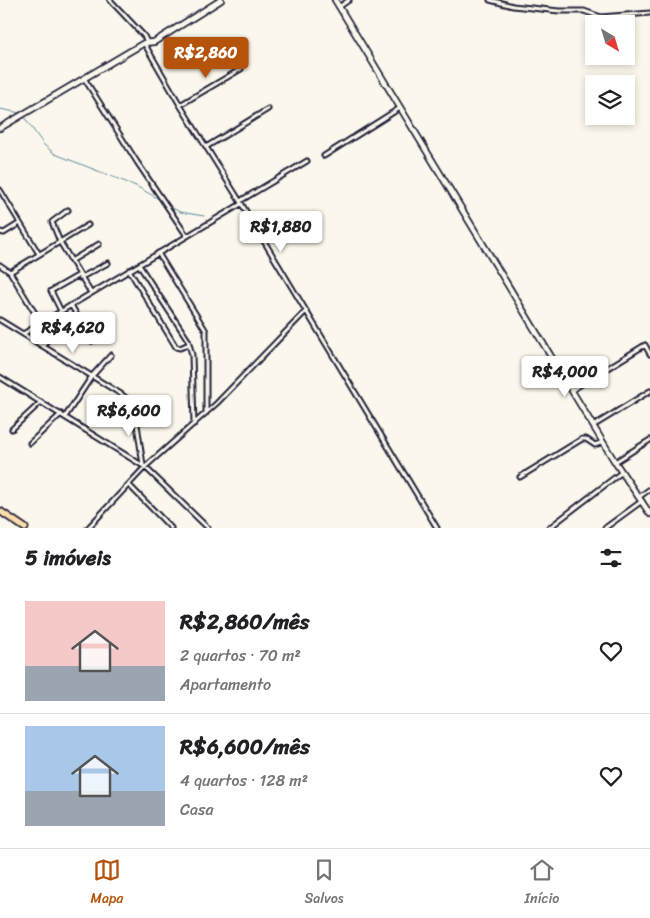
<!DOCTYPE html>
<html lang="pt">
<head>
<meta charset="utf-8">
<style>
  body { margin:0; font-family:Sriracha,sans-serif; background:#f6f6f6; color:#202124; height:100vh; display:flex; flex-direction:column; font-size:19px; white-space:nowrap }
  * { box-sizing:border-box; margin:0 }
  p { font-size:16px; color:#757577 }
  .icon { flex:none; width:28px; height:28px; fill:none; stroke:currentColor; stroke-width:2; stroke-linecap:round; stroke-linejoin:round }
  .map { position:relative; height:528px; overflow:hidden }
  .drawer { display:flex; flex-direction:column; background:#fff; flex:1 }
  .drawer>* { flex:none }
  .needle { width:32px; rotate:142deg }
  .tools { position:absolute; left:585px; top:15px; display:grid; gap:10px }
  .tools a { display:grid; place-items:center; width:50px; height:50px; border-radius:0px; background:#fff; box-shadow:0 2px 8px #0003; font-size:25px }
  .price { position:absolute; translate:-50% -42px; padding:0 11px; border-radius:5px; background:#fff; color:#222; font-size:16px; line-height:32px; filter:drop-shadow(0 1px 2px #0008) }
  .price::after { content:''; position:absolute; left:50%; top:30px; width:15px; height:11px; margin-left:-8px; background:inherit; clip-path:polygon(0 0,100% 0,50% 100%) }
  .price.active { background:#b45309; color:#fff }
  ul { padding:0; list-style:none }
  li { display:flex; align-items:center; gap:15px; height:125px; padding:0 25px }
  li+li { border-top:1px solid #e0e0e0 }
  li span { display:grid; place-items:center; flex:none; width:140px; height:100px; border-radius:0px; color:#555 }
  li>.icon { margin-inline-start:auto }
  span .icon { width:60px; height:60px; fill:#fffc; stroke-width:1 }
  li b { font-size:21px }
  h2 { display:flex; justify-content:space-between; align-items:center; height:60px; padding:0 25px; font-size:21px }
  .menu { display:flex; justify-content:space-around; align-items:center; height:70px; border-top:1px solid #e0e0e0; background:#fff; font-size:14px; color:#757577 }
  .menu a { display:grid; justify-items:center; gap:2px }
  .menu .active { color:#b45309 }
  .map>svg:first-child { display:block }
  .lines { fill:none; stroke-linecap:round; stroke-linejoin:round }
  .stream { stroke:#5b8a9d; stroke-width:1 }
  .minor-casing { stroke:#22223b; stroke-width:7 }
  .tertiary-casing { stroke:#22223b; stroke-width:8 }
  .primary-casing { stroke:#22223b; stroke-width:9 }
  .minor { stroke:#fbf7ec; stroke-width:3 }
  .tertiary { stroke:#fbf7ec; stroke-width:4.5 }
  .primary { stroke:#fddcac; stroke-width:5.5 }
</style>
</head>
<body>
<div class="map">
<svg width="650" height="528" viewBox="0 0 650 528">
  <rect width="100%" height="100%" fill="#fbf7ec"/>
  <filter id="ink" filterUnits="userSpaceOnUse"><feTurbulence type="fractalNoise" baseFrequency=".02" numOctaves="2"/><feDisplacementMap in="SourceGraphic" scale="10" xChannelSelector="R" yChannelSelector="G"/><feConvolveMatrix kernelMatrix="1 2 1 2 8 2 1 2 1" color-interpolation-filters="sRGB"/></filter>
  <g filter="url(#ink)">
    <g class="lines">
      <!-- stream -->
      <path class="stream" d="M 0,109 L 20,113
        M 24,117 L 44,145 L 55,154 L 136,186 L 162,201
        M 167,205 L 180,212 L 204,216"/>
      <defs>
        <path id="minor" d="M 110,0 L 144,36 L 147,42
          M 490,0 L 513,6 L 559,11 L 584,11 L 601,17 L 650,13
          M 339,7 L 349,0
          M 144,43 L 180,105 L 241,203 L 437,528
          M 84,78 L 137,162 L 187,236
          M 180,105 L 241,69
          M 206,147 L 268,109
          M 324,156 L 400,108
          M 0,190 L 39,254
          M 240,201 L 307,161
          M 68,210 L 52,222 L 60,242 L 91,293
          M 0,232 L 4,233 L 20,223
          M 158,253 L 206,331 L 206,413
          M 71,261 L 99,244
          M 0,265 L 10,272 L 41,323
          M 139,265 L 188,340 L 192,355 L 194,424
          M 129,270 L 176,347 L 180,348 L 189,344
          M 10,272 L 88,225
          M 80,278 L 108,263
          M 71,305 L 92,341
          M 61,311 L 51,291 L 79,275
          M 0,320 L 121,394 L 134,404 L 143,465
          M 23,334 L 241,204
          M 42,346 L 60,326
          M 0,377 L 145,467 L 208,528
          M 572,390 L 645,345 L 650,354
          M 65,417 L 92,376 L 111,355
          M 593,426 L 650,391
          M 12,429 L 41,402
          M 30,443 L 61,414
          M 615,462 L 650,440
          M 520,477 L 582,439 L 586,439 L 595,445 L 603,442
          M 129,485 L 171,528
          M 639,497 L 650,489
          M 88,528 L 145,467 L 217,403 L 306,311
          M 549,528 L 622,472
          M 605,528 L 642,501"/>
        <path id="tertiary" d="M 335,0 L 615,462 L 650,514
          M 0,128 L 144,43 L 154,42 L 221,0"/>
        <path id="primary" d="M 0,511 L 25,528"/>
      </defs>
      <!-- minor casing -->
      <use href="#minor" class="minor-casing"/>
      <!-- tertiary casing -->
      <use href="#tertiary" class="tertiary-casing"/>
      <!-- primary casing -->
      <use href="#primary" class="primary-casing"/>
      <!-- minor -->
      <use href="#minor" class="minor"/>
      <!-- tertiary -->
      <use href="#tertiary" class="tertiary"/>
      <!-- primary -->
      <use href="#primary" class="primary"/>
    </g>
  </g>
</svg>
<div class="tools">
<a><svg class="needle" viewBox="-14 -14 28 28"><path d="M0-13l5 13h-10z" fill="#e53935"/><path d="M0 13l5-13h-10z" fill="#757577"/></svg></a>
<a><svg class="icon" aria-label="layers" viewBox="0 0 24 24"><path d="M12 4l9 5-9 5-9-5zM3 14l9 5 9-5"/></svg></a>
</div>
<b class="price active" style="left:206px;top:79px">R$2,860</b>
<b class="price" style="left:281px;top:253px">R$1,880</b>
<b class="price" style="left:73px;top:354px">R$4,620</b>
<b class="price" style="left:565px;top:398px">R$4,000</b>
<b class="price" style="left:129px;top:437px">R$6,600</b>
</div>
<section class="drawer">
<h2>5 imóveis<svg class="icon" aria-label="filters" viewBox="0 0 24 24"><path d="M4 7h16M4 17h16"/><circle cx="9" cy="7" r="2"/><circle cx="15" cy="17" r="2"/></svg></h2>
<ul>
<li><span style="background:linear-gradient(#f6c9c9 65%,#9aa5b1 0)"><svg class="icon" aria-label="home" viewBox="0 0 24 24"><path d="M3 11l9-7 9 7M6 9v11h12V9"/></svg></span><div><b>R$2,860/mês</b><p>2 quartos · 70 m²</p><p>Apartamento</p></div><svg class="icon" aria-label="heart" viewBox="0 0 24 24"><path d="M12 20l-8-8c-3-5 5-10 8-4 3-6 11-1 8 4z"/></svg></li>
<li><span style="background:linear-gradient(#a9c7e8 65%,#9aa5b1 0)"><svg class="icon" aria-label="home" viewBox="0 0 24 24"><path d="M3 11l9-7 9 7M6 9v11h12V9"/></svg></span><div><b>R$6,600/mês</b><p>4 quartos · 128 m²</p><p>Casa</p></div><svg class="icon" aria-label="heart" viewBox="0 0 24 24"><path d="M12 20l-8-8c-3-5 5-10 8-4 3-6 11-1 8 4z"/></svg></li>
</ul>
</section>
<nav class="menu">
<a class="active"><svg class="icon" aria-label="map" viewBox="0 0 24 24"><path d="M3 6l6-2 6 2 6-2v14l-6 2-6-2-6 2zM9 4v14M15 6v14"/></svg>Mapa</a>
<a><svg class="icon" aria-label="saved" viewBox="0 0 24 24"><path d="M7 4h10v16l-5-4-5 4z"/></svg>Salvos</a>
<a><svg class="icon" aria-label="home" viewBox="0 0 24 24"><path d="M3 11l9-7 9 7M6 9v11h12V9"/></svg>Início</a>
</nav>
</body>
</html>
